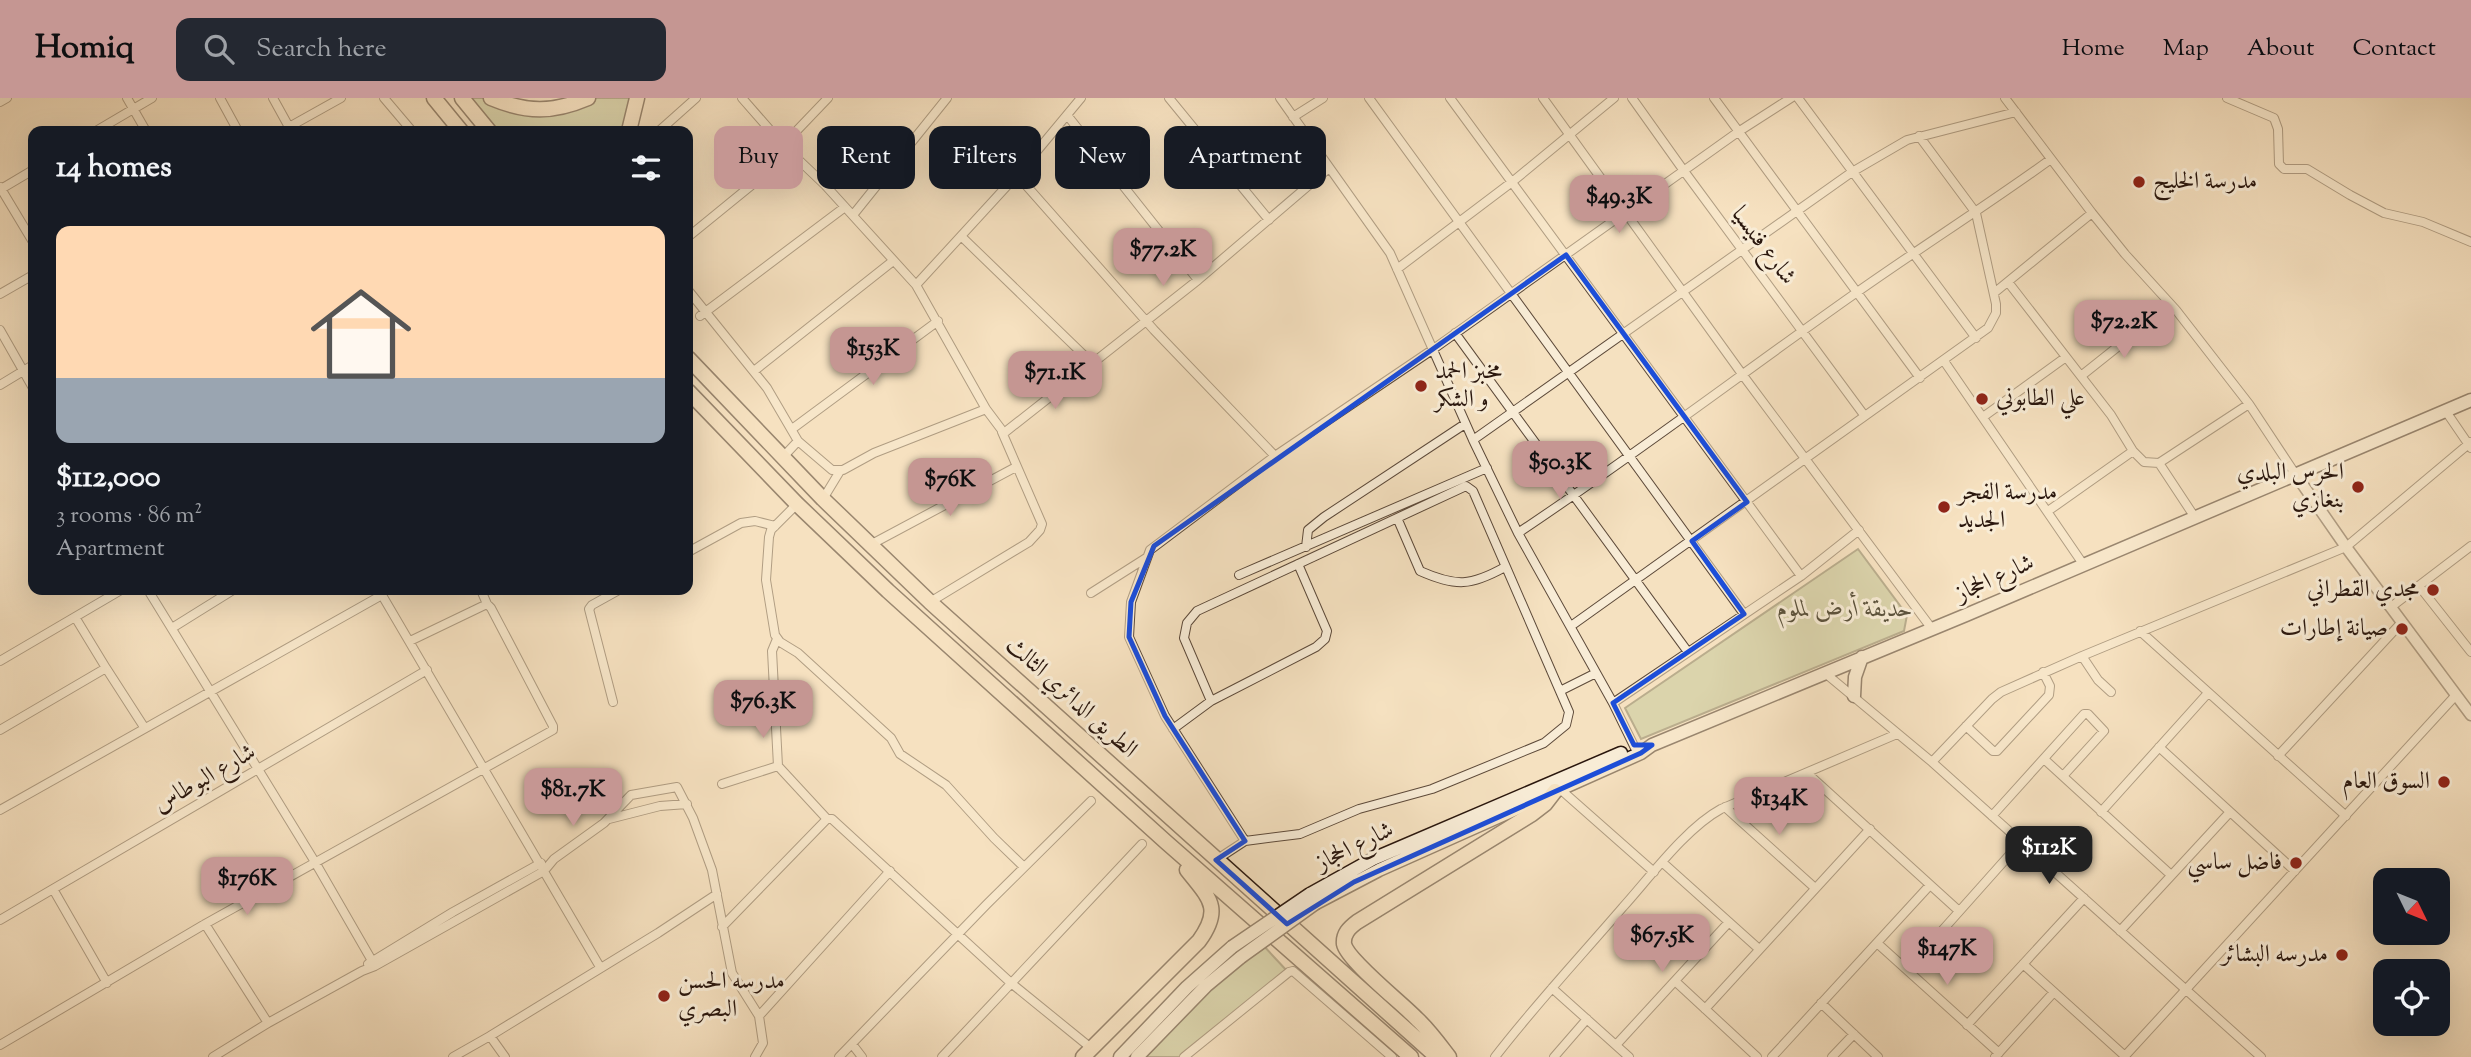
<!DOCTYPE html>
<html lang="en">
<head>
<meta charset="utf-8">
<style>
  body { margin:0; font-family:"Sorts Mill Goudy",Amiri,serif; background:#242831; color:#f1f3f6; height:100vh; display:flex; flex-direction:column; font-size:26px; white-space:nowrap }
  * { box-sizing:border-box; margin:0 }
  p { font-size:23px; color:#9ea1a6 }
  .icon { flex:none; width:38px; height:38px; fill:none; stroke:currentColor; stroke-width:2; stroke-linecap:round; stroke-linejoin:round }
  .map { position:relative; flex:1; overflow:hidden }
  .panel { position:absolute; left:28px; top:28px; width:665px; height:469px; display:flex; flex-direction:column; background:#171b24; border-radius:14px; box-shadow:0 7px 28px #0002 }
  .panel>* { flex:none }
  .banner { position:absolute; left:714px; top:28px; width:665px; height:63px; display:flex; gap:14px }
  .needle { width:46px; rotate:133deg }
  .buttons { position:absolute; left:2373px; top:770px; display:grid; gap:14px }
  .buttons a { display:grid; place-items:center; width:77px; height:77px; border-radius:14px; background:#171b24; box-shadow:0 7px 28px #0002; font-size:35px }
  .price { position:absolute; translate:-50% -60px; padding:0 16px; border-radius:14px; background:#c59692; color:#111; font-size:23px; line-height:46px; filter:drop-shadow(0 2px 4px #0008) }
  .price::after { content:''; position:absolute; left:50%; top:42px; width:21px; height:16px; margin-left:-10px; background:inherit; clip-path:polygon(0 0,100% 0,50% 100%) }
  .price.selected { background:#222; color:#fff }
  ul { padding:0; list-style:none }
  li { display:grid; align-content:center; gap:14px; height:371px; padding:0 28px }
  li span { display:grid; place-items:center; height:217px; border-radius:14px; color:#555 }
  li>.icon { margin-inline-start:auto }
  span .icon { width:126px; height:126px; fill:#fffc; stroke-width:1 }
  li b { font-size:30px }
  h2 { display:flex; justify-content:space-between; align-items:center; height:84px; padding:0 28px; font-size:30px }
  .chip { padding:0 24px; border-radius:14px; background:#171b24; box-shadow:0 7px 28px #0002; font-size:24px; line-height:63px }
  .chip.selected { background:#c59692; color:#111 }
  header { display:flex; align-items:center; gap:42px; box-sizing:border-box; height:98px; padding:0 35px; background:#c59692; color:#111 }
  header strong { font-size:33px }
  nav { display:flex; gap:38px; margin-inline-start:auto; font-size:24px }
  .search { width:490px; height:63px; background:#242831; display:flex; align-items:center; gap:18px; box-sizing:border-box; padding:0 24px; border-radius:14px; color:#9ea1a6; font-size:26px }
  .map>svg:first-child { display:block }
  .green { fill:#bac394; stroke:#726d51; stroke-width:2 }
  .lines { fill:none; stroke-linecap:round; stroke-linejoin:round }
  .minor-casing { stroke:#5d4a3a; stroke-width:10 }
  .tertiary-casing { stroke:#5d4a3a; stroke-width:13 }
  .secondary-casing { stroke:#2a170e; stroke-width:15 }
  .trunk-casing { stroke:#2a170e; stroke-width:17 }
  .minor { stroke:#f8ecd6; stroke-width:8 }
  .tertiary { stroke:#f8ecd6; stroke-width:10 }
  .secondary { stroke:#f8ecd6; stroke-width:12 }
  .trunk { stroke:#f5e1c0; stroke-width:14 }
  .secondary-bridge-casing { stroke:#2a170e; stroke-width:15; stroke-linecap:butt }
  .secondary-bridge { stroke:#f8ecd6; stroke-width:12 }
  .marked { fill:none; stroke:#1d4ed8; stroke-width:5; stroke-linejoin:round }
  .poi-dot { fill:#8f2418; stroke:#f8ecd6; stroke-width:2.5 }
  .labels { text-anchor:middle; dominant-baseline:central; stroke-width:6; stroke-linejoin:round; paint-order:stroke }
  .poi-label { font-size:24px; fill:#2a170e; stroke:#f8ecd6; text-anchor:end }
  .street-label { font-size:24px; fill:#2a170e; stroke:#f8ecd6 }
  .park-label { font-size:24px; font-style:italic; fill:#5c533d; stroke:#f8ecd6 }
</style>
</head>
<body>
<header>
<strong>Homiq</strong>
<div class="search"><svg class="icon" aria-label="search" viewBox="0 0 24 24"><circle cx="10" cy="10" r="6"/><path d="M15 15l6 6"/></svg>Search here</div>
<nav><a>Home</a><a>Map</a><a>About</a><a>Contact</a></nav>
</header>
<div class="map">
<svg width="2471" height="959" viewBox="0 0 2471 959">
  <rect width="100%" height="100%" fill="#f5e1c0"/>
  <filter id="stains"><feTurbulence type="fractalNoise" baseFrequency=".00286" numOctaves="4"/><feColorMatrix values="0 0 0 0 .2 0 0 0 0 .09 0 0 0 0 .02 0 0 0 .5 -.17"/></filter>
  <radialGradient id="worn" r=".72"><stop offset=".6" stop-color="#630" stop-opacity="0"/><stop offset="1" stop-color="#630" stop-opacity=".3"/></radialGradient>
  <!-- green -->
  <path class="green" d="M 464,0 L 488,0 L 531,12 L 593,0 L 635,0 L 627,33 L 492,33 Z
    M 1858,451 L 1907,517 L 1904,533 L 1641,641 L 1625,610 Z
    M 1261,845 L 1288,874 L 1184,959 L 1138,959 Z"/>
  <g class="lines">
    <defs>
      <path id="minor" d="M 127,0 L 146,33
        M 220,0 L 238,33
        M 273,0 L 289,29 L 341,0
        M 384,0 L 412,33
        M 742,0 L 783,47 L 825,87 L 916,187 L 986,311 L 1004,335 L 1198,182 L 1329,70
        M 1169,0 L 1269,122
        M 1280,0 L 1390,155 L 1473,342 L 1518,435 L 1613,605 L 1635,650
        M 1369,0 L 1744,516
        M 1450,0 L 1801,478
        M 1543,0 L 1742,276 L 1932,531
        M 1632,0 L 1684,73 L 1864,317
        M 1714,0 L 1920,280
        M 1798,0 L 1976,240
        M 2005,0 L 2092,115 L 2125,156 L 2176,212 L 2249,306 L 2296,377
        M 2227,0 L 2274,20 L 2278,31 L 2279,66 L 2284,71 L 2307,71 L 2350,97 L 2384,115 L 2423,124 L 2471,144
        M 0,4 L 7,0
        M 1067,17 L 1198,182
        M 1293,19 L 1323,0
        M 96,33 L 152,0
        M 659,33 L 696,0
        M 783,47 L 828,0
        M 1017,77 L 1154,232 L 1275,358
        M 0,89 L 33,144
        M 1,91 L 33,72
        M 853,117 L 947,0
        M 688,139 L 791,55
        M 962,139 L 1092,265
        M 1397,171 L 1512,84 L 1614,0
        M 2008,184 L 2111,317 L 2133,353 L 2144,364 L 2159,365 L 2249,306
        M 916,187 L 1017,77 L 1081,0
        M 688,192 L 767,290 L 798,343 L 832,372 L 843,372 L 874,355 L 986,311
        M 1994,195 L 2092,115
        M 0,196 L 33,177
        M 700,218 L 845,109
        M 0,232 L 33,290
        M 1455,235 L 1688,554
        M 1944,263 L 2083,466
        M 754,273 L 893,163
        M 2081,278 L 2150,223
        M 0,287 L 33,267
        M 2445,312 L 2471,350
        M 1983,319 L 2066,259
        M 792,331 L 938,223
        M 1473,342 L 1852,74 L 1907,42 L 2016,14
        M 783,359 L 798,343
        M 2159,365 L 2194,418
        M 823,401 L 840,373
        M 797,406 L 771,432 L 769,439 L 766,482 L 775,537 L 780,544 L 798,555 L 891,640 L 900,656 L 946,687 L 994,740 L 1024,769
        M 2048,413 L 2133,353
        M 1398,422 L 1420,473 C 1456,489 1471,488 1505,469
        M 1518,435 C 1632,359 1741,276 1853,197 C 1918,151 1986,108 2051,61
        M 870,447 L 1016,369
        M 1306,449 L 1308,432 L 1324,419 L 1465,326
        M 688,454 L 741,425 L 755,423 L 775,428
        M 1239,477 L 1487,370
        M 2419,488 L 2471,554
        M 148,492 L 315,764 L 375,868
        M 379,492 L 600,869
        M 481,492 L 487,506
        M 1091,495 L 1146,460
        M 930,504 L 1029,444 L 1040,432 L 1042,426 L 1002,334
        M 2391,509 L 2471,448
        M 75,519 L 106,570
        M 1571,528 L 1988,230 L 1996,215 L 1996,206 L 1976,115 L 1919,38
        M 172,530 L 233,492
        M 2140,533 L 2346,718
        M 777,541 L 772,553 L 778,668 L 827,721 L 832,721 L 1011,885 L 1091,950
        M 2082,558 L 2098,582 L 2111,594
        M 0,563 L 121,492
        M 1825,575 L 1932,664 L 2261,959
        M 1560,593 L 1596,575
        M 1211,603 L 1184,540 L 1187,525 L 1197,513 L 1466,388 L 1473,393 L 1569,614 L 1566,627 L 1544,645 L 1432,691 L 1359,711 L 1300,736 L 1245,743 L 1216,762
        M 613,604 L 589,511 L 592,507 L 619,492
        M 1613,605 L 1801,478 L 1859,432
        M 1966,628 L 1993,653 L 1997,653 L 2049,597 L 2050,588 L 2043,574
        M 1173,631 L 1211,603 L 1316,549 L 1325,541 L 1327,533 L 1298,466
        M 0,632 L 106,570 L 144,629
        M 2159,649 L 2295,773
        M 2278,658 L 2402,524
        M 2044,661 L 2171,777
        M 1932,664 L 1992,601 L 2001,594 L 2082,558 L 2346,449 L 2471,344
        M 1807,675 L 1959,813
        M 722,686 L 778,668
        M 1560,691 L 1654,774
        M 1725,709 L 1815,790
        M 0,712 L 382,497
        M 2101,714 L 2208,595
        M 1992,718 L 2084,616 L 2088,616 L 2104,633 L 2063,678
        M 609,721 L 660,708 L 687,706
        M 1245,743 L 1165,618 L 1129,539 L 1131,504 L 1150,452 L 1275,358 L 1432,252 L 1738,34 L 1791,0
        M 1662,764 L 1759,851
        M 53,791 L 107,885
        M 0,822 L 427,572
        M 205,826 L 268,925
        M 722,829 L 827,721
        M 2120,833 L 2230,714
        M 1877,845 L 1999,955
        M 368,866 L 453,814 L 541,765
        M 2023,866 L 2126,959
        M 1907,872 L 2021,744
        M 1675,883 L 1757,959
        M 1552,890 L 1629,959
        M 1821,905 L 1878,959
        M 1705,911 L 1870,731
        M 1967,927 L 2084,800
        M 852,946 L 862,959
        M 0,947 L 205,826 L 553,632 L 553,628 L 491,510 L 487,506 L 410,543
        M 1616,947 L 1729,824
        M 213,959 L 268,925 L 362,873 L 375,868 L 544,773 L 554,761 L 604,725 L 631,697 L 677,689 L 693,720 L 712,772 L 732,875 L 759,918
        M 453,959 L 490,938
        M 505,959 L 490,938 L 658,835 L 717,796
        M 755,959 L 763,945 L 759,918 L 890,773
        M 839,959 L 987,806 L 1091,703
        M 942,959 L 1142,746
        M 1184,959 L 1289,874 L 1293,873 L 1392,959
        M 1495,959 C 1535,907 1580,859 1623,809 C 1650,779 1686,730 1721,711 L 1897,636
        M 1554,959 L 1587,921
        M 1772,959 L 1930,787
        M 1832,959 L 1854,936
        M 1995,959 L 2054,894
        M 2124,959 L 2456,597"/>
      <path id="tertiary" d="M 2296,377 L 2346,449 L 2471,617"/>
      <path id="secondary" d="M 1854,598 L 1855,579 L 1862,559
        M 1310,796 L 1373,761 L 1621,655
        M 1316,805 L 1379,772 L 1641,655 L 1652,647 L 1966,517 L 2471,302
        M 1120,959 L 1187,889 L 1232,849
        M 1137,959 L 1206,888 L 1241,859"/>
      <path id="trunk" d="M 434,0 L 461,33
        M 462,0 L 489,33
        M 491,0 C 527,15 553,15 588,0
        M 629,33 L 637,0
        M 688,260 L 823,401 L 930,504 L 1437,959
        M 688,293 L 797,406 L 888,493 L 1166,744 L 1411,959
        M 1083,959 L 1199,843 C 1223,810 1209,800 1187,772
        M 1449,959 C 1439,946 1429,932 1417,921 C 1403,906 1347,862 1344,846 C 1343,836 1349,830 1357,824 L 1532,716 L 1545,706 L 1555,693"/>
    </defs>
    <!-- minor casing -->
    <use href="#minor" class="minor-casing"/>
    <!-- tertiary casing -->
    <use href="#tertiary" class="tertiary-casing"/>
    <!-- secondary casing -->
    <use href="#secondary" class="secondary-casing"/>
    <!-- trunk casing -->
    <use href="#trunk" class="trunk-casing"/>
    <!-- minor -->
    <use href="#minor" class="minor"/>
    <!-- tertiary -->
    <use href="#tertiary" class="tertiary"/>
    <!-- secondary -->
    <use href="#secondary" class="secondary"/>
    <!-- trunk -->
    <use href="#trunk" class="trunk"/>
    <defs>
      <path id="secondary-bridge" d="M 1232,849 L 1310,796
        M 1241,859 L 1316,805"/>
    </defs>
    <!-- secondary-bridge casing -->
    <use href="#secondary-bridge" class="secondary-bridge-casing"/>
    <!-- secondary-bridge -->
    <use href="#secondary-bridge" class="secondary-bridge"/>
  </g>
  <!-- marked area -->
  <path d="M0 0H2471V959H0ZM 1566,157 L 1747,404 L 1692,443 L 1744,516 L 1613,605 L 1634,647 L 1652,647 L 1641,655 L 1354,784 L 1287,826 L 1216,762 L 1245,743 L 1165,618 L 1129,539 L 1131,504 L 1154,448 Z" fill="#f5e1c0" fill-opacity=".55" fill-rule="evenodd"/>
  <path class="marked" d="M 1566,157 L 1747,404 L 1692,443 L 1744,516 L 1613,605 L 1634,647 L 1652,647 L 1641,655 L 1354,784 L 1287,826 L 1216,762 L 1245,743 L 1165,618 L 1129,539 L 1131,504 L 1154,448 Z"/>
  <!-- markers -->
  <g class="poi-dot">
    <circle cx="2139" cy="84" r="7"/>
    <circle cx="1421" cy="288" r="7"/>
    <circle cx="1982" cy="301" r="7"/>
    <circle cx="2358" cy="389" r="7"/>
    <circle cx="1944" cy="409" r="7"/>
    <circle cx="2433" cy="492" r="7"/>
    <circle cx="2402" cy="531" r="7"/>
    <circle cx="2444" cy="684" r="7"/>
    <circle cx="2296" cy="765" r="7"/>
    <circle cx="2342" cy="857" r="7"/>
    <circle cx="664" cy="898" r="7"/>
  </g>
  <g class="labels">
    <!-- poi labels -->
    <g class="poi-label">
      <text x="2153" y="84" text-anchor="start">مدرسة الخليج</text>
      <text x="1435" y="274" text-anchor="start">مخبز الحمد<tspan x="1435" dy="28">و الشكر</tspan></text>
      <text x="1996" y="301" text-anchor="start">علي الطابوني</text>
      <text x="2344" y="375">الحرس البلدي<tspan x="2344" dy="28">بنغازي</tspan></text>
      <text x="1958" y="395" text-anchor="start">مدرسة الفجر<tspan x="1958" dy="28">الجديد</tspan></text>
      <text x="2419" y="492">مجدي القطراني</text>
      <text x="2388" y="531">صيانة إطارات</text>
      <text x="2430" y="684">السوق العام</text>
      <text x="2282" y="765">فاضل ساسي</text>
      <text x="2328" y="857">مدرسه البشائر</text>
      <text x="678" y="884" text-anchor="start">مدرسه الحسن<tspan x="678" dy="28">البصري</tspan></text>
    </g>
    <!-- street labels -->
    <g class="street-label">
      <text transform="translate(1763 148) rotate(53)">شارع فنيسيا</text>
      <text transform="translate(1995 481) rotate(-24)">شارع الحجاز</text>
      <text transform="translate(1071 600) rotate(42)">الطريق الدائري الثالث</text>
      <text transform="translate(205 681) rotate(-30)">شارع البوطاس</text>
      <text transform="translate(1355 749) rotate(-26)">شارع الحجاز</text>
    </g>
    <!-- park labels -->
    <g class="park-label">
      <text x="1845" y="512">حديقة أرض لملوم</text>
    </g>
  </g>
  <rect width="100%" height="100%" filter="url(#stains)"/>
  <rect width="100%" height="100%" fill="url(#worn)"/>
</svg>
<div class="buttons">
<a><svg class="needle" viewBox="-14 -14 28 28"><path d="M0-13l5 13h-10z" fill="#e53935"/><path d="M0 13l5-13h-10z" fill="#9ea1a6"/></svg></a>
<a><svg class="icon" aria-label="locate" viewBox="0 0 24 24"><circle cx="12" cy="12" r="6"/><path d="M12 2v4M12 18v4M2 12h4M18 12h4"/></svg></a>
</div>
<b class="price" style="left:1619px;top:137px">$49.3K</b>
<b class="price" style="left:1163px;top:190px">$77.2K</b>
<b class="price" style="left:2124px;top:262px">$72.2K</b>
<b class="price" style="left:873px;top:289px">$153K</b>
<b class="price" style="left:1055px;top:313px">$71.1K</b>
<b class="price" style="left:1560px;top:403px">$50.3K</b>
<b class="price" style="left:950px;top:420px">$76K</b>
<b class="price" style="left:763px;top:642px">$76.3K</b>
<b class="price" style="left:573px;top:730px">$81.7K</b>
<b class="price" style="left:1779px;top:739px">$134K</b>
<b class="price selected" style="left:2049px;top:788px">$112K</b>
<b class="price" style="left:247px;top:819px">$176K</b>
<b class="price" style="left:1662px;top:876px">$67.5K</b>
<b class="price" style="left:1947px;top:889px">$147K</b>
<div class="banner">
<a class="chip selected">Buy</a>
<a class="chip">Rent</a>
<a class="chip">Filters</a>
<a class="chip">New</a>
<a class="chip">Apartment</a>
</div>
<section class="panel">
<h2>14 homes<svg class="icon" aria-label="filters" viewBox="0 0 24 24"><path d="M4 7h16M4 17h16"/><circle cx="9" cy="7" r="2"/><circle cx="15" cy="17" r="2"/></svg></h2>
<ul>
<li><span style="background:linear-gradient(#ffd9b3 70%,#9aa5b1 0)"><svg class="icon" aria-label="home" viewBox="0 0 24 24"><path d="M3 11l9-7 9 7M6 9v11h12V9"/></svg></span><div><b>$112,000</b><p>3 rooms · 86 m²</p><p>Apartment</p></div></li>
</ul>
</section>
</div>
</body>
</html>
